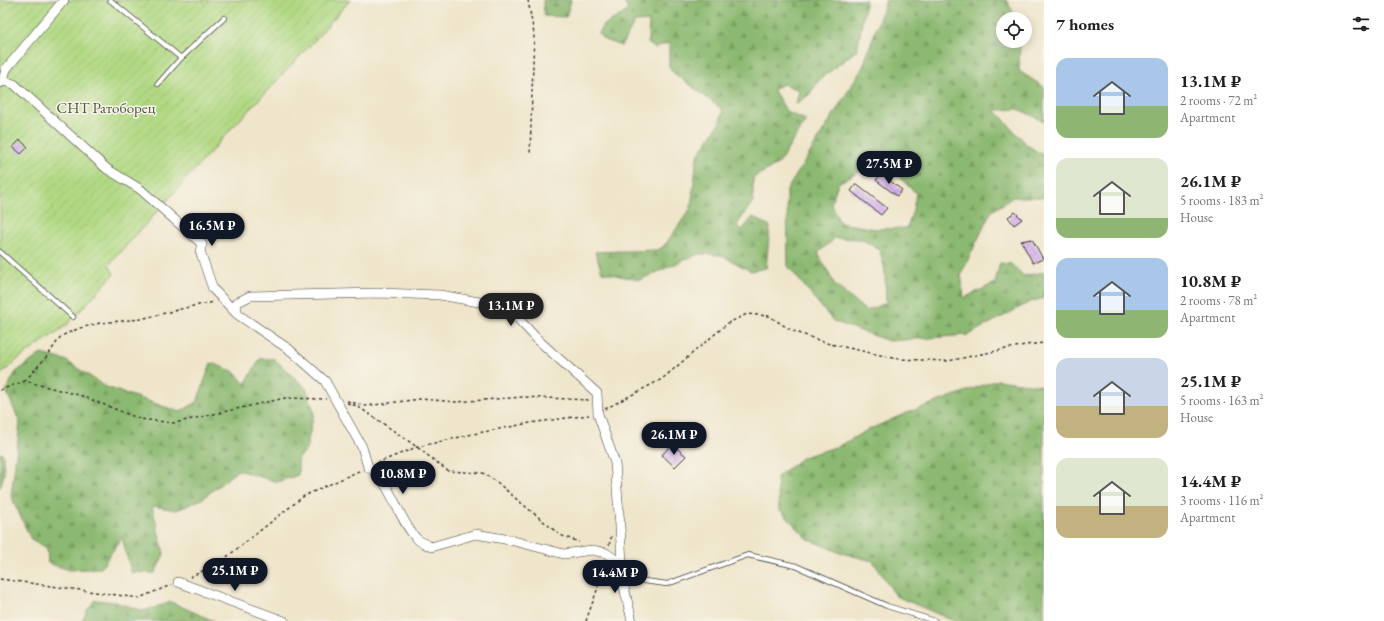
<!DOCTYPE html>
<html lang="en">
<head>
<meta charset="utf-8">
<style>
  body { margin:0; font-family:"EB Garamond",serif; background:#f2f2f2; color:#202124; height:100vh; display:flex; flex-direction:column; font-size:15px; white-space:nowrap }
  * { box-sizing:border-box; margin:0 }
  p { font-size:13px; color:#757577 }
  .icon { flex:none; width:22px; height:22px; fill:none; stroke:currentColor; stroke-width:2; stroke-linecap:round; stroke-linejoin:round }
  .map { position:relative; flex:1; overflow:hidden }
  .panel { display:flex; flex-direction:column; background:#fff; width:340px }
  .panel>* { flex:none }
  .buttons { position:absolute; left:996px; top:12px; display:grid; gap:8px }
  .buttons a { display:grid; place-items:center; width:36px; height:36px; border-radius:50%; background:#fff; box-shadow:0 2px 10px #0003; font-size:20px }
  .price { position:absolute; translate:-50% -34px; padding:0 9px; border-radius:14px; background:#111827; color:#fff; font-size:13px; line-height:26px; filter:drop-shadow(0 1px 2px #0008) }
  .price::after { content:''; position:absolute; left:50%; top:24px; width:12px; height:9px; margin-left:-6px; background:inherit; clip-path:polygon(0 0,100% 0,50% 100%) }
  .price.active { background:#222; color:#fff }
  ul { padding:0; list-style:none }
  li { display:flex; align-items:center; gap:12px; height:100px; padding:0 12px }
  li span { display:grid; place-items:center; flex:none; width:112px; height:80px; border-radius:12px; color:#555 }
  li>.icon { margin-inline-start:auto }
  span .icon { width:48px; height:48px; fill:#fffc; stroke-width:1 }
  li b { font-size:17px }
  h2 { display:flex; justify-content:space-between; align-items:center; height:48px; padding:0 12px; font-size:17px }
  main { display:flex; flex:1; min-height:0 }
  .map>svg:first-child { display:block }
  .forest { fill:url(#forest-firs); stroke:#546a46; fill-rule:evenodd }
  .garden { fill:url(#garden-furrows); stroke:#667a50 }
  .building { fill:url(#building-cross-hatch) }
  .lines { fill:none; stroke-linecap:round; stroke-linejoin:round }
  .service-casing { stroke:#3c3a36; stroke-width:6 }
  .minor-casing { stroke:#3c3a36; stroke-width:10 }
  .path { stroke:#3c3a36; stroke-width:1.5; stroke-dasharray:3 3; stroke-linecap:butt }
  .service { stroke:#fff; stroke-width:4.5 }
  .minor { stroke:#fff; stroke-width:9 }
  .labels { text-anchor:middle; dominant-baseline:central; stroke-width:3; stroke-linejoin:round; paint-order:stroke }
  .park-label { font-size:15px; fill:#49553b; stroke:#f7f3e8 }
</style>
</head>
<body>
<main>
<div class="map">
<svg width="1044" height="621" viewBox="0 0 1044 621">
  <defs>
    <pattern id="forest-firs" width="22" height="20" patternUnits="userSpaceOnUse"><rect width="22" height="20" fill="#8cb971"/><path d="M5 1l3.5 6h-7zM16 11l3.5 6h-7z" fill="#789e61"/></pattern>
    <pattern id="garden-furrows" width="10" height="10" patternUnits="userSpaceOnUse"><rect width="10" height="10" fill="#b1d983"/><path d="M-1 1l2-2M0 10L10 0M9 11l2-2" fill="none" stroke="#98ba71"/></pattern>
    <pattern id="building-cross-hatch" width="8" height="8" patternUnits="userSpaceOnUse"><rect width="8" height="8" fill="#d0a9ef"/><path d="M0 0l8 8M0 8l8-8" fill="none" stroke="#b291cc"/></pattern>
  </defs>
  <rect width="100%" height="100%" fill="#f7f3e8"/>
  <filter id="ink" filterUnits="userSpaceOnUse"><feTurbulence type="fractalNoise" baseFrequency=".025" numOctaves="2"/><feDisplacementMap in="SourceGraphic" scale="8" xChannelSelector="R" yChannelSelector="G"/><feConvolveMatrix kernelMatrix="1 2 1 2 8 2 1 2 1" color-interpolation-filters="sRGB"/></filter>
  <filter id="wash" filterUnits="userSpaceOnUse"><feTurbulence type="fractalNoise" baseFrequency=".012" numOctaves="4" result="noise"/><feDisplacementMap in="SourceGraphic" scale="16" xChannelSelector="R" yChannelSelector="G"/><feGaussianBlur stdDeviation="0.9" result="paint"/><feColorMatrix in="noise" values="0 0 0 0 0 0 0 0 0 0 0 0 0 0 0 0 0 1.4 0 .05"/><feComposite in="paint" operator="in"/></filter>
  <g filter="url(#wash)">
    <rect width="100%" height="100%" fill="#efe5ca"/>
    <!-- forest -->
    <path class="forest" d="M 543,0 L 571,0 L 566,17 L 544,16 Z
      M 624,0 L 866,0 L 857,50 L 819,80 L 809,95 L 796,104 L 799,90 L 783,84 L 773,89 L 787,112 L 806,120 L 779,163 L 753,178 L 753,201 L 737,225 L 742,230 L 753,217 L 770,226 L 766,268 L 751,271 L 721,255 L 698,254 L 639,280 L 602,272 L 595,252 L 658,250 L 665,245 L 691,208 L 697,157 L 719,124 L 723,110 L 674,73 L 669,66 L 669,43 L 654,48 L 648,43 L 649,21 L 635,22 L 621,46 L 603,39 L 599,34 L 602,26 L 628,11 Z
      M 886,0 L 1006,0 L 1017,19 L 1003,19 L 1003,41 L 1020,41 L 1019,71 L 1044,87 L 1044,121 L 1018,109 L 995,110 L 1027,145 L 1044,156 L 1044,197 L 1013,197 L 991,212 L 961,274 L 964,298 L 995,283 L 1000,263 L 1011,264 L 1024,276 L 1044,272 L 1044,298 L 1030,302 L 968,335 L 889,341 L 833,321 L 788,266 L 787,190 L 863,67 ZM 888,167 L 916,193 L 913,210 L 907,228 L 876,229 L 840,223 L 831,203 L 838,183 L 862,170 ZM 835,238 L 861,239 L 880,250 L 885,271 L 886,303 L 866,311 L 835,285 L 818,253 Z
      M 41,354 L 65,360 L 106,387 L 180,412 L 197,402 L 211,363 L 233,371 L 245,384 L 260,359 L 274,359 L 306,388 L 314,412 L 306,450 L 298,459 L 298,475 L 277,482 L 238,470 L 202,499 L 177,510 L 152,506 L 164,554 L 155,573 L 131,572 L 122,537 L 101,568 L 70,570 L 48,563 L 47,548 L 31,539 L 11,496 L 20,423 L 6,390 L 16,372 Z
      M 997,380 L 1044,386 L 1044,621 L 954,621 L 896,596 L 873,561 L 838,552 L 808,539 L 779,509 L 777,477 L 803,457 L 839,446 L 864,432 L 904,414 Z
      M 0,453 L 3,454 L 4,474 L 0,488 Z
      M 95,600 L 115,602 L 144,611 L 171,602 L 214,621 L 82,621 L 88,609 Z"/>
    <!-- garden -->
    <path class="garden" d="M 0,0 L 350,0 L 314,41 L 232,128 L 109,265 L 114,274 L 67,325 L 18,359 L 0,375 Z"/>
    <g id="blocks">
      <!-- building -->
      <path class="building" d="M 20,140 L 28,147 L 21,154 L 13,147 Z
        M 881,174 L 902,190 L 897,196 L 876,180 Z
        M 856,184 L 887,208 L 881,215 L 851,191 Z
        M 1015,212 L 1022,219 L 1014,225 L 1008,217 Z
        M 1032,239 L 1043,259 L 1033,263 L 1021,241 Z
        M 672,444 L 686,456 L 675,467 L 662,455 Z"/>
    </g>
  </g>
  <g filter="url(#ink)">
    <use href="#blocks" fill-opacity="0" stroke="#3c3a36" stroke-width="1"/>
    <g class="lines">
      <defs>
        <path id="service" d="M 110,0 L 181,58
          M 158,84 L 181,58 L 224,18
          M 0,252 L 73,317
          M 622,564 L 644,581 L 667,584 L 748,555 L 796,566 L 887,606 L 935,621"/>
        <path id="minor" d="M 3,81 L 14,84 L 107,169 L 140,189 L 202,244 L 200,251 L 213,289 L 237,314 L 290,350 L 325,381 L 362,447 L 368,467 C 391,480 398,520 417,539 C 421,543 427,544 431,547 L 476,534 L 510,540 L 564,554 L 592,550 L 606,553 L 622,564
          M 0,83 L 3,81 L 6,69 L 64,0
          M 237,314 L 236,303 L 250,296 L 377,293 L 440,295 L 490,304 L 510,310 L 538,340 L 597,393 L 598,414 L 615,463 L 620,526 L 623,583 L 632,621
          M 178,582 L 284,621"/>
      </defs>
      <!-- service casing -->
      <use href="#service" class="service-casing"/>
      <!-- minor casing -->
      <use href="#minor" class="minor-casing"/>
      <!-- path -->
      <path class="path" d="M 528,0 L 534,34 L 530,154
        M 25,381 L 48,355 L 61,336 L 80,328 L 100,323 L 141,319 L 193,306 L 214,302
        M 0,390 L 25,381 L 82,396 L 140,419 L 174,423 L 285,398 L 326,399
        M 347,401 L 366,406 L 420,399 L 456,402 L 523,397 L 590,400
        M 347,403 L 357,406 L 375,418 L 417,447 L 448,471 L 483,473 L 497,482 L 514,497 L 560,535 L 579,542
        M 605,409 L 662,379 L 728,323 L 747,314 L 769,316 L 791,330 L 826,343 L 898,359 L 948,361 L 1025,345 L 1044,343
        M 377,463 L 417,447 L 473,434 L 530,423 L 589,415
        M 609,545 L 612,535
        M 190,577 L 219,563 L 304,496 L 361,470
        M 0,579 L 139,598 L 171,585
        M 586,621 L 597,590 L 604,562"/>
      <!-- service -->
      <use href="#service" class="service"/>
      <!-- minor -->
      <use href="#minor" class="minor"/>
    </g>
  </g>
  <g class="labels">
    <!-- park labels -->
    <g class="park-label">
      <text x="106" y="107">СНТ Ратоборец</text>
    </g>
  </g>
</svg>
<div class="buttons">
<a><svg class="icon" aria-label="locate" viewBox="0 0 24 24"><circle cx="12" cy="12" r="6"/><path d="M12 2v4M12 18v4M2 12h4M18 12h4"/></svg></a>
</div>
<b class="price" style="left:889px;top:185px">27.5M ₽</b>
<b class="price" style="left:212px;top:247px">16.5M ₽</b>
<b class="price active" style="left:511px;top:327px">13.1M ₽</b>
<b class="price" style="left:674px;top:456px">26.1M ₽</b>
<b class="price" style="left:403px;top:495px">10.8M ₽</b>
<b class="price" style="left:235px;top:592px">25.1M ₽</b>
<b class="price" style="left:615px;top:594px">14.4M ₽</b>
</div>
<section class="panel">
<h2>7 homes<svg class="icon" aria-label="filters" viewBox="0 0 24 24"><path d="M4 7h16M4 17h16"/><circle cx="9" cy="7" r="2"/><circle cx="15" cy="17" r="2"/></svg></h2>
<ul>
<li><span style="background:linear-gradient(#a9c7e8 60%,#8fb573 0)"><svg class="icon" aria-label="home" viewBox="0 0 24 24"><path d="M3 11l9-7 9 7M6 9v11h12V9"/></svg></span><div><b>13.1M ₽</b><p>2 rooms · 72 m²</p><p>Apartment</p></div></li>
<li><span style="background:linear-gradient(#dfe7d0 75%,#8fb573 0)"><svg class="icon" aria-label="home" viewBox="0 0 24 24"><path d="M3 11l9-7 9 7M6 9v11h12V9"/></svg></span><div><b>26.1M ₽</b><p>5 rooms · 183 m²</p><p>House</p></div></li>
<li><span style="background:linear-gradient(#a9c7e8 65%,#8fb573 0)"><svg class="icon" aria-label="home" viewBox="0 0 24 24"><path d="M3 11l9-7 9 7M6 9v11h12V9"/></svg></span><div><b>10.8M ₽</b><p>2 rooms · 78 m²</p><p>Apartment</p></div></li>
<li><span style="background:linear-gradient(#c9d6e8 60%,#c2b280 0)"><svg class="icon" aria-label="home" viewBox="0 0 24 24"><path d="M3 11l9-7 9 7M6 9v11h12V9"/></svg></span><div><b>25.1M ₽</b><p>5 rooms · 163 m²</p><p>House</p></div></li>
<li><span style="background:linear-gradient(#dfe7d0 60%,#c2b280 0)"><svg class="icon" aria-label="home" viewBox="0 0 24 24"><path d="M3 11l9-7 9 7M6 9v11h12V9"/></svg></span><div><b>14.4M ₽</b><p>3 rooms · 116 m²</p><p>Apartment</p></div></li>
</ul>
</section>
</main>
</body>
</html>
